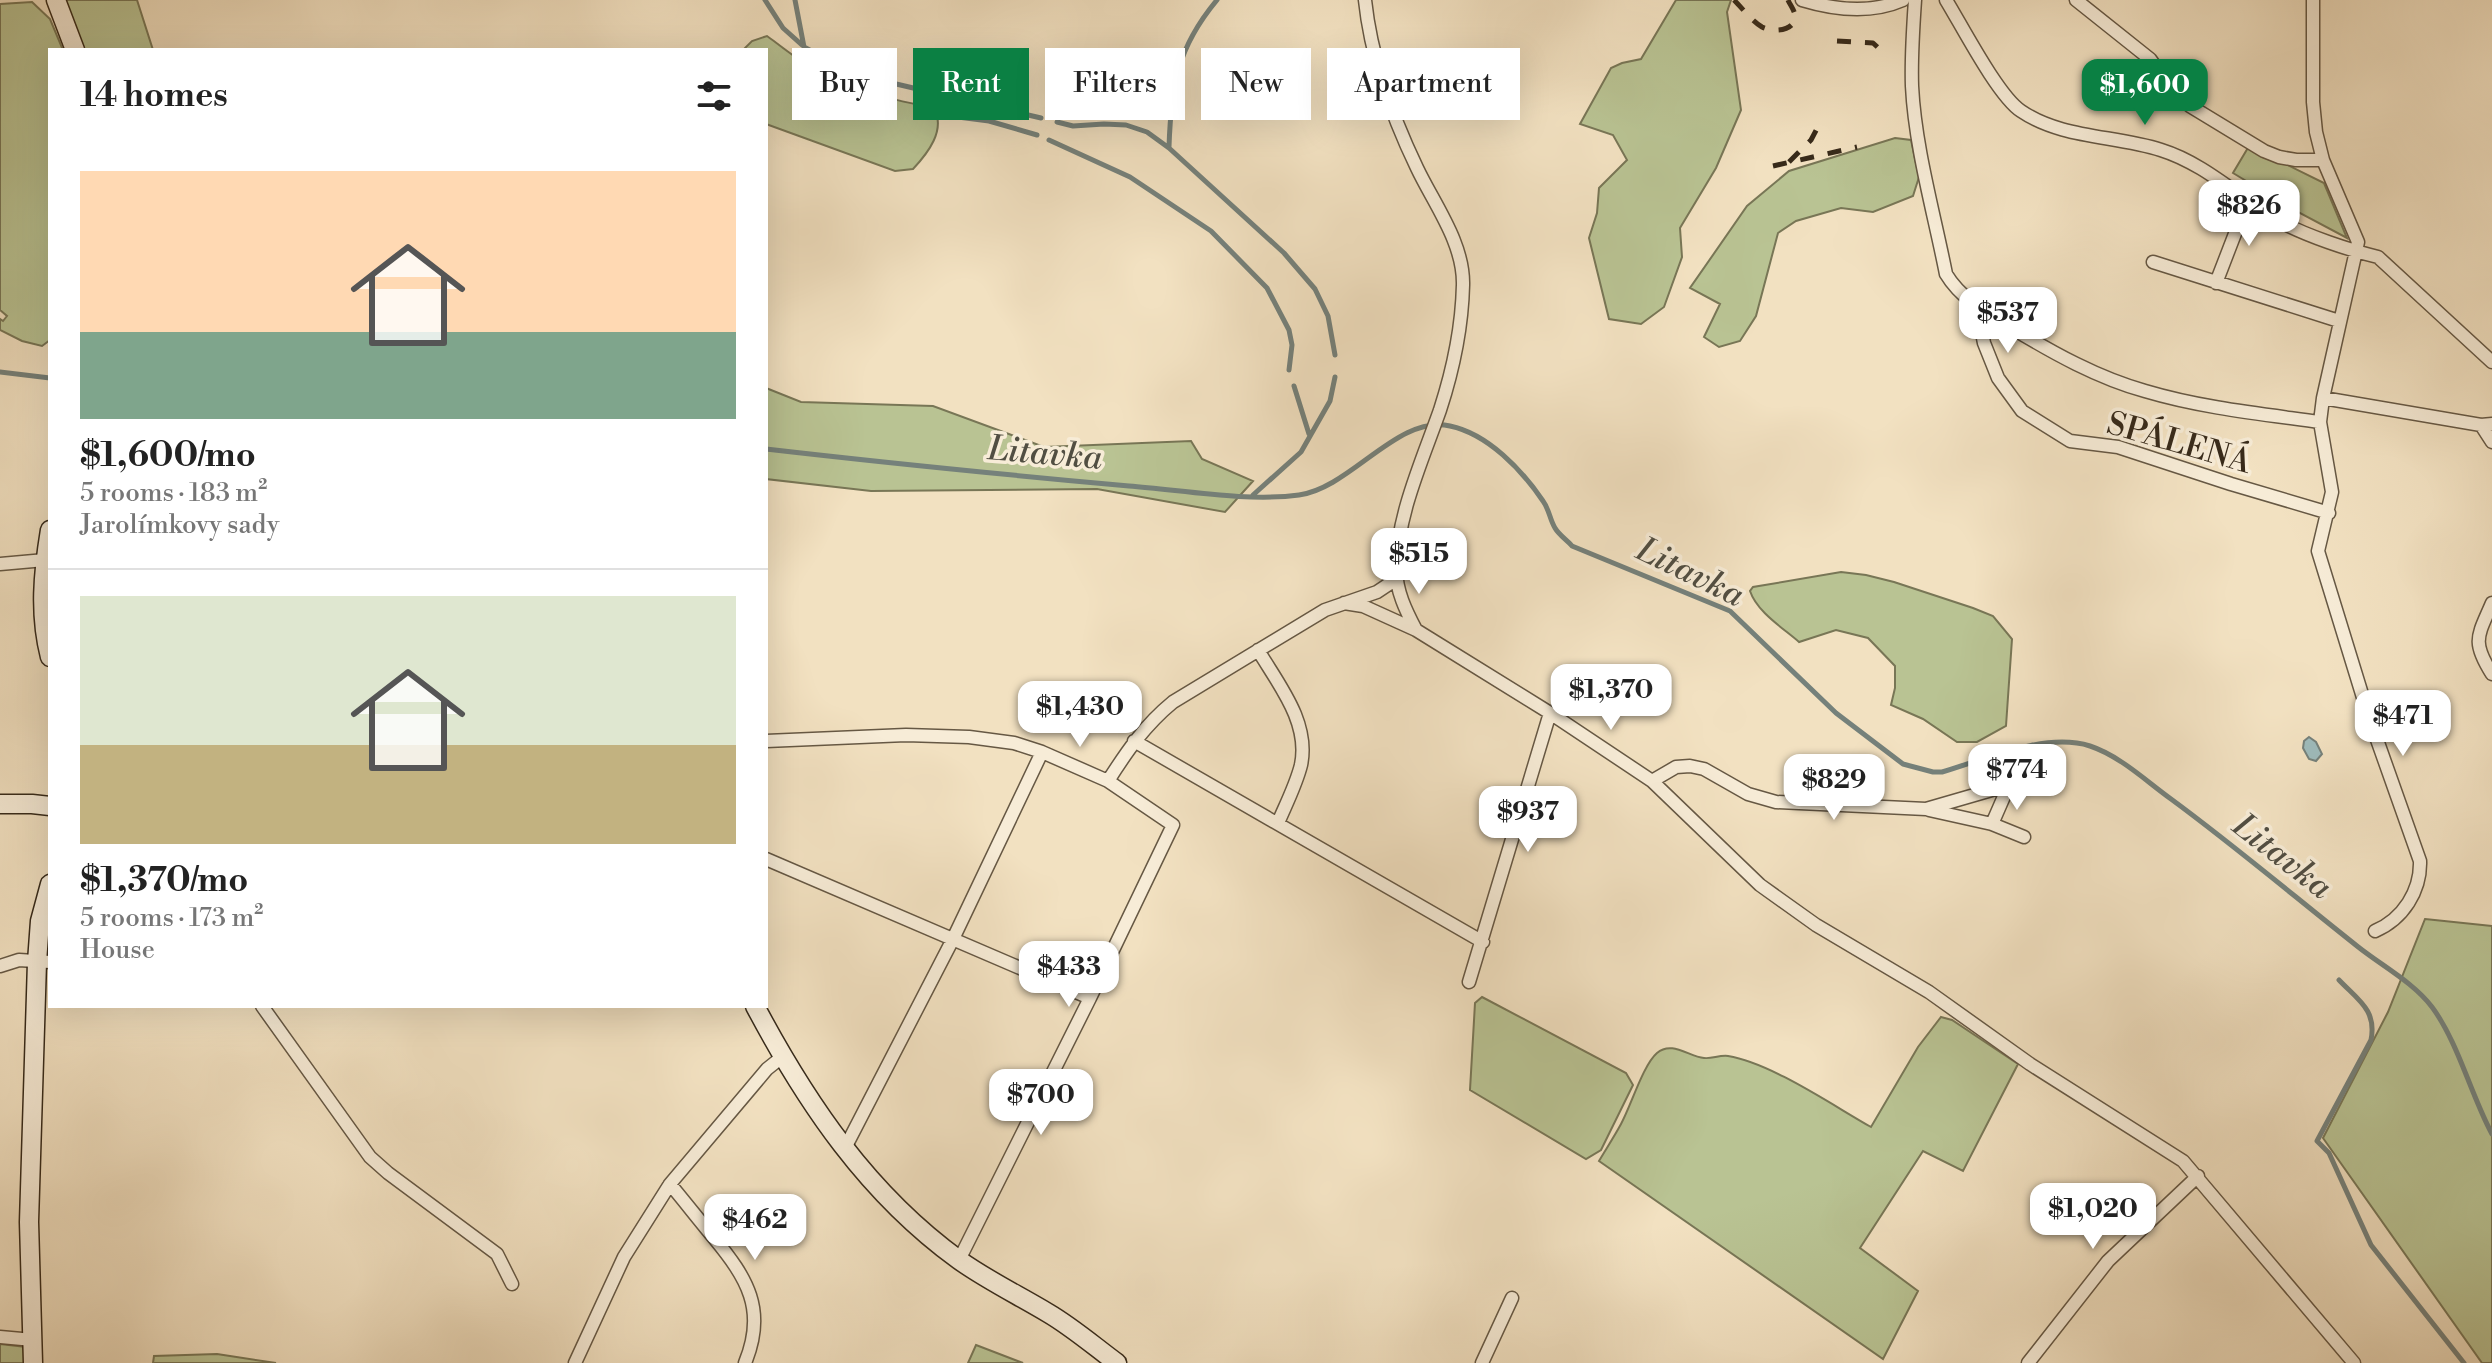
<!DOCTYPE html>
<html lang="en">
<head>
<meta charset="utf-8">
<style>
  body { margin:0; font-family:"Libre Bodoni",serif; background:#f2f2f2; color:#222; height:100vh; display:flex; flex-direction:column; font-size:30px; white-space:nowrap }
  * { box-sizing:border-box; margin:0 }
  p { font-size:26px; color:#767676 }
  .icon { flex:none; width:44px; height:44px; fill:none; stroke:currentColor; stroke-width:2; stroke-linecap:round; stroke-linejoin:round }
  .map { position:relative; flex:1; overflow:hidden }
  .details { position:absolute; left:48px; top:48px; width:720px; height:960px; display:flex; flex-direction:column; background:#fff; border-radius:0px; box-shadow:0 8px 32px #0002 }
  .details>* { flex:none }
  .banner { position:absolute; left:792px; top:48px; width:760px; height:72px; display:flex; gap:16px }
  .price { position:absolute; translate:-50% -68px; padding:0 18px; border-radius:16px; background:#fff; color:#222; font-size:26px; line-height:52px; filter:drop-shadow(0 2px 4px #0008) }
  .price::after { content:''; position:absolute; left:50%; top:48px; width:24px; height:18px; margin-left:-12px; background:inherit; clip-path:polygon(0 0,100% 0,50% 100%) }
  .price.active { background:#0b8043; color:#fff }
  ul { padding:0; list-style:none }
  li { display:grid; align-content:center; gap:16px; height:424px; padding:0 32px }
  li+li { border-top:2px solid #e0e0e0 }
  li span { display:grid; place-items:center; height:248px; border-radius:0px; color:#555 }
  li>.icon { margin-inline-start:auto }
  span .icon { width:144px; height:144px; fill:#fffc; stroke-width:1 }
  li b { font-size:34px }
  h2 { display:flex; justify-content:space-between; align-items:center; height:96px; padding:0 32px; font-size:34px }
  .pill { padding:0 28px; border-radius:0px; background:#fff; box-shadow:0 8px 32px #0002; font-size:28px; line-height:72px }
  .pill.active { background:#0b8043; color:#fff }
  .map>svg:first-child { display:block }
  .green { fill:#b9c393; stroke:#787656; stroke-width:2 }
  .water { fill:#9ebbbc; stroke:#75817b; stroke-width:2 }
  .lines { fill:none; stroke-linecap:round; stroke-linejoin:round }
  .stream { stroke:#75817b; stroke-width:5 }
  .street-casing { stroke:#665844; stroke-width:15 }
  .secondary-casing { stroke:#372a1a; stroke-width:21 }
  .street { stroke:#f7ecd7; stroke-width:12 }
  .secondary { stroke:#f7ecd7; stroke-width:18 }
  .rail { stroke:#372a1a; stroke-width:5; stroke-dasharray:14 14; stroke-linecap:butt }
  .labels { text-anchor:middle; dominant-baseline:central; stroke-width:7; stroke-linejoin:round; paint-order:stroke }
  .street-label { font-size:32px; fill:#372a1a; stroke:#f7ecd7 }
  .water-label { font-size:34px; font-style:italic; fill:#514e42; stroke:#f7ecd7 }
</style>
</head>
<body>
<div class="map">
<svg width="2492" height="1363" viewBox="0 0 2492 1363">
  <rect width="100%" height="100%" fill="#f2e1c1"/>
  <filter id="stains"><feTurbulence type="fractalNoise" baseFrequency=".0025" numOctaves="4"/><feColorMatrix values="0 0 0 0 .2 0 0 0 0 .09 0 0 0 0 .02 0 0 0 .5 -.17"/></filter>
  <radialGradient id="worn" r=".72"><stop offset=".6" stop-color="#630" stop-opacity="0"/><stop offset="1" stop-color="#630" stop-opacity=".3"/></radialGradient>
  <!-- green -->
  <path class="green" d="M 65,0 L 137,0 L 153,50 L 82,50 Z
    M 1676,0 L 1731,0 L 1727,12 L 1741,110 L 1716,168 L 1680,228 L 1682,257 L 1664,307 L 1641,324 L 1609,319 L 1589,238 L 1597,213 L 1599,188 L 1627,160 L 1613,135 L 1580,124 L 1611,68 L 1622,63 L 1641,59 Z
    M 32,2 L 50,19 L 63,50 L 50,50 L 50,340 L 42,346 L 22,341 L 0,330 L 0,319 L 3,321 L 7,316 L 0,310 L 0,4 Z
    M 767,36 C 785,49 804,65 825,76 C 859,93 896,100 934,108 C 946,130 928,153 913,169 L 895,171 L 766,124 L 766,50 L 743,50 L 752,41 Z
    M 1895,138 L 1911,140 L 1919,177 L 1913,196 L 1873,212 L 1841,208 L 1796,221 L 1778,233 L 1756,316 L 1740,341 L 1719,347 L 1704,337 L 1720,304 L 1690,288 L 1747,206 L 1789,171 Z
    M 2249,146 L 2324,183 L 2347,238 L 2296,211 L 2233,173 Z
    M 766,388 L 801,402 L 933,406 L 1044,447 L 1191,441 L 1202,459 L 1253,481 L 1225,512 L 1097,489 L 871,491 L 766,479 Z
    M 1841,572 L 1866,575 L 1894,582 L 1973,608 L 1993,616 L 2012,639 L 2006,726 L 1977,742 L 1957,742 L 1923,719 L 1891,705 L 1895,688 L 1895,666 L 1868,638 L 1836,630 L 1799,642 C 1783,628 1757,612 1750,591 L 1753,587 Z
    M 2425,919 L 2492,926 L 2492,1363 L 2482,1363 L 2323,1138 L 2388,1012 Z
    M 1482,997 L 1626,1073 L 1633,1085 L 1601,1150 L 1586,1159 L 1470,1090 L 1475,1003 Z
    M 1941,1017 L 1952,1020 L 2018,1064 L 1963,1171 L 1923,1151 L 1860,1248 L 1918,1291 L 1883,1359 L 1599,1161 C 1606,1149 1614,1137 1621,1124 C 1631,1106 1643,1065 1657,1053 C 1672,1040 1689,1057 1704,1058 C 1712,1059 1719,1055 1728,1056 C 1771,1063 1832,1105 1871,1127 L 1918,1047 Z
    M 0,1344 L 26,1347 L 27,1363 L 0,1363 Z
    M 976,1345 L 1023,1363 L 968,1363 Z
    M 217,1354 L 276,1363 L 153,1363 L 154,1356 Z"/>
  <!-- water -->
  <path class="water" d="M 2309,737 L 2316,742 L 2322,754 L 2316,761 L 2309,759 L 2303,748 L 2304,741 Z"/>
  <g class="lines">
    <!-- stream -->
    <path class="stream" d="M 765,0 L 783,28 L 802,45
      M 795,0 L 804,47 L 843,68 L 892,83 L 1041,118
      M 958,117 L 989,121 L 1037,135
      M 1057,122 L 1073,126 L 1104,124 L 1126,125 L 1147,132 L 1169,148 L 1284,253 L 1315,289 L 1328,316 L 1335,355
      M 1049,140 L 1130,177 L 1211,231 L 1267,288 L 1289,330 L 1292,345 L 1289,370
      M 1169,147 C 1171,86 1177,48 1217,0
      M 0,372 L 50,378
      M 1294,386 L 1309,434
      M 766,449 C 887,463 1008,475 1129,486 C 1182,490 1247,502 1299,495 C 1351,488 1398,414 1450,426 C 1488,434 1522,470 1543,501 C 1549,509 1550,520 1555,528 C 1559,535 1567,540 1572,546 L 1730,611 L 1836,713 L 1903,764 L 1933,772 L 1942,772 C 1986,759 2045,732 2090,746 C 2120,756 2146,781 2171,799 C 2235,846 2295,897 2357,946 C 2382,966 2413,982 2432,1007 C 2458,1042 2471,1095 2492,1134
      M 1253,495 L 1301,452 L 1330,401 L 1335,377
      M 2339,980 C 2358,1000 2377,1010 2371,1040 L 2317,1141 L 2329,1153 L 2371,1245 L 2464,1363"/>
    <defs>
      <path id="street" d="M 1365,0 C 1371,57 1392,116 1417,168 C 1434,204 1464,243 1463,285 C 1462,328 1453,370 1440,410 C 1422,461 1398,513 1396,568 C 1396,591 1406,611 1416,630
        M 1802,0 C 1835,10 1871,14 1903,0
        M 1915,0 C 1913,29 1911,57 1912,86 C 1915,147 1934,213 1946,274 C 1961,299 1987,313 2012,328 C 2053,353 2098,378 2145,391 C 2202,408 2262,414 2320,422
        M 1946,0 C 1962,26 1998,96 2021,111 C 2062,139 2115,135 2161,150 C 2206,164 2240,199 2281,222 C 2307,236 2349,250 2378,257 L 2492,362
        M 2076,0 L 2150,59 L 2171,88 L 2190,106 L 2264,151 L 2279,157 L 2296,160 L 2323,160
        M 2313,0 L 2313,102 L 2316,132 L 2323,160 L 2358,242 L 2323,398 L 2320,422 L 2332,492 L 2318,551 L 2369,717 L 2420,861 C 2421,891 2403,919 2375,931
        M 2153,262 L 2339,321
        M 2216,283 L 2248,200
        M 1977,307 L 1984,343 L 1998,378 L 2022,411 L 2070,441 L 2118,447 L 2231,484 L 2329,513
        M 2323,398 L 2481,425 L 2492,424
        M 2481,425 L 2492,442
        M 0,564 L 45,560
        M 1344,603 L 1363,606 L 1416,630 L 1550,713 L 1652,781 L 1760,885 L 1816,925 L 1929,992 L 2030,1064 L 2183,1161 L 2354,1363
        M 2492,603 C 2478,636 2471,641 2492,674
        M 1258,650 C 1278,684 1310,722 1301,765 C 1296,785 1286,804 1278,823
        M 766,741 L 906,735 L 969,737 L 1014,743 L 1042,752 L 1108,781 C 1127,751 1145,725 1173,702 L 1325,610 L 1377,592 L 1389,584 L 1396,570
        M 1134,741 L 1483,942
        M 1652,781 L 1676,767 L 1690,766 L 1704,769 L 1748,794 L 1776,802 L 1926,809 L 2009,785
        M 1929,810 L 1992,824 L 2024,837
        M 1992,824 L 2009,785 L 2014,766
        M 766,859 L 1090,998 L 1173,825 L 1108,781
        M 0,966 L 19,960 L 50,962
        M 1469,982 L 1550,713
        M 262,1006 L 370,1157 L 388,1173 L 497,1254 L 512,1284
        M 844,1150 L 953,939 L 1042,752
        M 670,1184 C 685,1202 699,1220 714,1238 C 747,1278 767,1310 745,1363
        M 959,1260 L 1090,998
        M 0,1337 L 33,1340
        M 575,1363 L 624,1257 L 670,1184 L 767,1069 L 782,1057
        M 1482,1363 L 1512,1298
        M 2028,1363 L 2108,1261 L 2198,1176"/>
      <path id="secondary" d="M 56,0 L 75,50
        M 50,530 C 43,573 39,614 50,657
        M 0,804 L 32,804 L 50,806
        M 755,1006 C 807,1104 868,1194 959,1260 C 987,1280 1018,1295 1048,1313 C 1072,1327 1094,1346 1117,1363
        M 33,1363 L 29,1222 L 37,962 L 40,921 L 50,884"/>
    </defs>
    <!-- street casing -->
    <use href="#street" class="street-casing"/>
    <!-- secondary casing -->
    <use href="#secondary" class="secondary-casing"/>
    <!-- street -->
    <use href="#street" class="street"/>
    <!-- secondary -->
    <use href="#secondary" class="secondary"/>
    <!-- rail -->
    <path class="rail" d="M 1734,0 C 1743,9 1752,21 1762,27 C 1772,32 1793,32 1795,18 C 1796,12 1790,5 1788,0
      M 1837,41 L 1873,43 L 1884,53
      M 1789,162 L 1811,140 L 1821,121
      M 1773,166 L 1857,147"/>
  </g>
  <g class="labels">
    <!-- street labels -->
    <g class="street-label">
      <text transform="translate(2179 443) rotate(16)">SPÁLENÁ</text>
    </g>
    <!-- water labels -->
    <g class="water-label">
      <text transform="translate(1045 454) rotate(5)">Litavka</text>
      <text transform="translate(1690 573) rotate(26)">Litavka</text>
      <text transform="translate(2282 857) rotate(38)">Litavka</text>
    </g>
  </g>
  <rect width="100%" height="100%" filter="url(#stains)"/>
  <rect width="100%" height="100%" fill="url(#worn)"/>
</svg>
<b class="price active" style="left:2145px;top:127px">$1,600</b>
<b class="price" style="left:2249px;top:248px">$826</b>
<b class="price" style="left:2008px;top:355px">$537</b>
<b class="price" style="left:1419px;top:596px">$515</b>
<b class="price" style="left:1611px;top:732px">$1,370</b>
<b class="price" style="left:1080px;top:749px">$1,430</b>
<b class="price" style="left:2403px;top:758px">$471</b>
<b class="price" style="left:2017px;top:812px">$774</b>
<b class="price" style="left:1834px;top:822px">$829</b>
<b class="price" style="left:1528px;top:854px">$937</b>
<b class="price" style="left:1069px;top:1009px">$433</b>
<b class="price" style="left:1041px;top:1137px">$700</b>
<b class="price" style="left:2093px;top:1251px">$1,020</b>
<b class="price" style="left:755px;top:1262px">$462</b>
<div class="banner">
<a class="pill">Buy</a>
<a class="pill active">Rent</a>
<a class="pill">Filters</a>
<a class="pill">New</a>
<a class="pill">Apartment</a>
</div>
<section class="details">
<h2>14 homes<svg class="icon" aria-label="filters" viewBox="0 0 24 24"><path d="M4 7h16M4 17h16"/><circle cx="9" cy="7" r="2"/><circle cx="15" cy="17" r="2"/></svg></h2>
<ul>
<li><span style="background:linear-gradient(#ffd9b3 65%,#7fa58c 0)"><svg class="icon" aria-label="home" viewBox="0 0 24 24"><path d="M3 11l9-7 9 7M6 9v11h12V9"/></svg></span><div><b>$1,600/mo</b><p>5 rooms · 183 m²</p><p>Jarolímkovy sady</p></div></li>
<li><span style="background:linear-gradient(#dfe7d0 60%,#c2b280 0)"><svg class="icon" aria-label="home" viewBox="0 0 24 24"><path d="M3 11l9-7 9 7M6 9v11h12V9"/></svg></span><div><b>$1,370/mo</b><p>5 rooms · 173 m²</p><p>House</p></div></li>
</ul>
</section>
</div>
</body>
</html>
